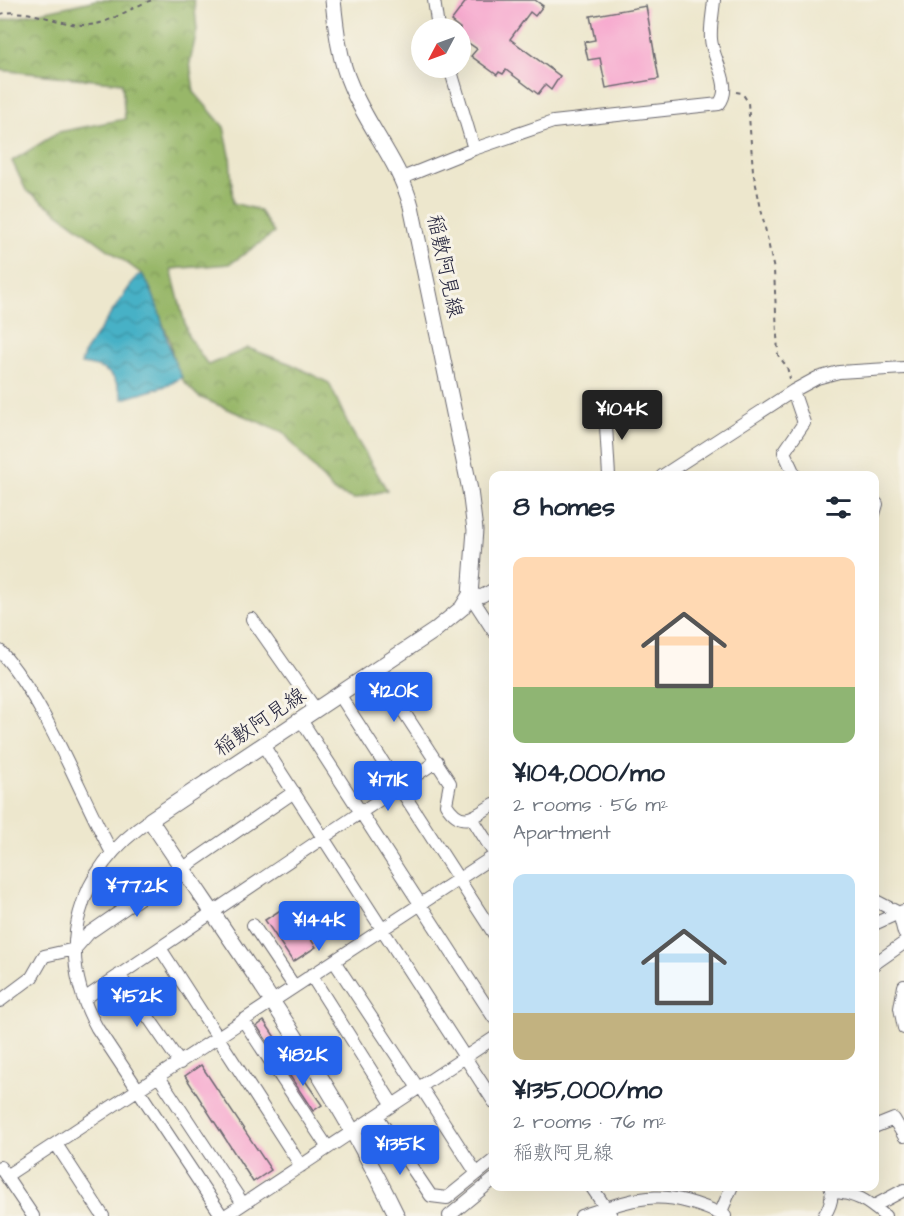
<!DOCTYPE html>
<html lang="en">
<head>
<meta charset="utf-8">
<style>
  body { margin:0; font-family:"Architects Daughter","Klee One",sans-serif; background:#f6f6f7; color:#1f2937; height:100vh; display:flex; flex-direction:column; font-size:22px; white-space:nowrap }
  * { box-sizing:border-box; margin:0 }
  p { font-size:20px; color:#747a83 }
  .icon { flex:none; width:33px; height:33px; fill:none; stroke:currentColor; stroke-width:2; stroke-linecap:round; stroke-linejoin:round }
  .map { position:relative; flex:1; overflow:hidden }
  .panel { position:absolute; left:489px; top:471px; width:390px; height:720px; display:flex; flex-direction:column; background:#fff; border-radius:12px; box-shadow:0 6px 24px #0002 }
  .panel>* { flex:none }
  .needle { width:39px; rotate:229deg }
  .fabs { position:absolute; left:411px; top:18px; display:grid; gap:12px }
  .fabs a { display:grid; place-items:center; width:60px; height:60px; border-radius:50%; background:#fff; box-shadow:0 6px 24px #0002; font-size:30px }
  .price { position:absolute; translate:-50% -51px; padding:0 14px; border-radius:6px; background:#2563eb; color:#fff; font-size:20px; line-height:39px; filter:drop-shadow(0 2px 3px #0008) }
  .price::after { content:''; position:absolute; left:50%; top:36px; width:18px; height:14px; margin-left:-9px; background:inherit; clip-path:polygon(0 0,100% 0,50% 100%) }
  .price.selected { background:#222; color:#fff }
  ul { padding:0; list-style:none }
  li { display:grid; align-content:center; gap:12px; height:318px; padding:0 24px }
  li span { display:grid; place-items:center; height:186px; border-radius:12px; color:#555 }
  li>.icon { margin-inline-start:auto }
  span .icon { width:108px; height:108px; fill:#fffc; stroke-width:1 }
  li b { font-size:26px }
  h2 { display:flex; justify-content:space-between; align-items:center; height:72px; padding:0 24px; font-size:26px }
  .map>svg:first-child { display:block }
  .forest { fill:url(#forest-crowns); stroke:#5d6c52; stroke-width:1.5 }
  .water { fill:url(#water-waves); stroke:#346a80; stroke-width:1.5 }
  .building { fill:#f7a5cd }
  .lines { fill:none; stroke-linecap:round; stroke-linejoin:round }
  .minor-casing { stroke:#69676e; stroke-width:14 }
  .major-casing { stroke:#69676e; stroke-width:17 }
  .path { stroke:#69676e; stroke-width:2; stroke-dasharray:4.5 4.5; stroke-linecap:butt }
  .minor { stroke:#fff; stroke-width:12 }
  .major { stroke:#fff; stroke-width:15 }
  .labels { text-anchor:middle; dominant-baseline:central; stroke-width:6; stroke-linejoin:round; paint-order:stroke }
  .street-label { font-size:21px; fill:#22223b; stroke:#f7f3e8 }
</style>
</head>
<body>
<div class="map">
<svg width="904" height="1216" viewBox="0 0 904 1216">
  <defs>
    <pattern id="forest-crowns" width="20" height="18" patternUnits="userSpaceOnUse" patternTransform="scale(1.5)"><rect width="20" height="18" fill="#98b769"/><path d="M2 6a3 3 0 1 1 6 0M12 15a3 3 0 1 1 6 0" fill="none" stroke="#7c9458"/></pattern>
    <pattern id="water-waves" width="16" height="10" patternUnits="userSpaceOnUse" patternTransform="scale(1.5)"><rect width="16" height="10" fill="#47b1c6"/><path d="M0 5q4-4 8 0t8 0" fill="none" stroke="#3b90a2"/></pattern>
  </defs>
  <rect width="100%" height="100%" fill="#f7f3e8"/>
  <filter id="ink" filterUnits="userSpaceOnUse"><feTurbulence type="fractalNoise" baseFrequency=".0167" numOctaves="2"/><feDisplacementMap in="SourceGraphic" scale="12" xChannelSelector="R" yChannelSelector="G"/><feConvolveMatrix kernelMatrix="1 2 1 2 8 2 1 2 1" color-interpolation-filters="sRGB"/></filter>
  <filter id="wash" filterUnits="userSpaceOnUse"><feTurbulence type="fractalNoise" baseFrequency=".008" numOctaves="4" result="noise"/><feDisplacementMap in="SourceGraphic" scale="24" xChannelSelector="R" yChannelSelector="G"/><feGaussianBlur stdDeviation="1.35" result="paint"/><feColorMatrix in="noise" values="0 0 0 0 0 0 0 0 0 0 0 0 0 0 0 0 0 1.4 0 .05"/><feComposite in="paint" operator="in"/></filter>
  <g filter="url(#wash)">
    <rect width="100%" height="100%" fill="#ede7cd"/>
    <!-- forest -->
    <path class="forest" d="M 97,0 L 194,0 L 197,30 L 190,62 L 194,92 L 224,127 L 230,155 L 233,203 L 259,210 L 274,233 L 230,264 L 171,269 L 188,336 L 208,365 L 248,348 L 291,364 L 329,383 L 351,430 L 387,490 L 354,499 L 334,492 L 283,432 L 199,397 L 184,382 L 174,363 L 170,341 L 142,274 L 26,190 L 12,161 L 59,132 L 125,119 L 122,83 L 0,70 L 0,21 Z"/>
    <!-- water -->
    <path class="water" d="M 142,274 C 163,305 164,346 182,377 L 169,385 L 123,399 C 115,373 108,367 81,364 L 85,351 L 137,276 Z"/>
    <g id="blocks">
      <!-- building -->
      <path class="building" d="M 467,0 L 535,0 L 543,6 L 535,16 L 530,12 L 510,39 L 560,76 L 551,90 L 545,85 L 538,94 L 506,70 L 503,74 L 499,72 L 497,75 L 471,56 L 477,49 L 460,37 L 460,28 L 451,21 Z
        M 646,6 L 659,79 L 606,88 L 600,58 L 588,60 L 584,42 L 595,40 L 590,16 Z
        M 288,905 L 316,947 L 293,962 L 265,920 Z
        M 264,1021 L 283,1049 L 275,1054 L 257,1026 Z
        M 292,1062 L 322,1105 L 313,1111 L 284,1067 Z
        M 201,1065 L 271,1170 L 253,1182 L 185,1076 Z"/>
    </g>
  </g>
  <g filter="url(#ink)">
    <use href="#blocks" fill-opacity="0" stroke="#69676e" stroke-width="1.5"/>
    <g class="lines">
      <defs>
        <path id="minor" d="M 434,0 L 438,28
          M 450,68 L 474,149
          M 402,178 L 474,149 L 553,122 L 719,104 C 734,86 712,59 711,39 C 710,26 713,13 714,0
          M 793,391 L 804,423 L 784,452 L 795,476
          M 605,409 L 609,476
          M 662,476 L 793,391 L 817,378 L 839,372 L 904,368
          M 874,504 L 877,504 L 874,514
          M 470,595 L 494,632
          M 470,595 L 482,596 L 494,589
          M 252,619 L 316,710
          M 0,651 C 46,702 78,790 111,851
          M 376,669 L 450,783 L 446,804 C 462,829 474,817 494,804
          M 339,694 L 494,934
          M 301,720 L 494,1018
          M 263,745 L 494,1102
          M 472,818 L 494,853
          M 150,820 C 77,870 53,949 97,1028 L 222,1216
          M 874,900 L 899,913 L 904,933
          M 874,924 L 903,911
          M 253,925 L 294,986
          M 160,948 L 301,1166
          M 334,961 L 418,1088
          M 874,964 L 904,943
          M 119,975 L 180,1063
          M 311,975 L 393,1105
          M 904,986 L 900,1008 L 904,1028
          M 84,999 L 437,761
          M 0,1001 L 32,977 L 44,956 L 75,949 L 89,933 L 294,792
          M 243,1020 L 328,1148
          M 159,1077 L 243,1204
          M 421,1087 L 477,1174
          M 377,1116 L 431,1196 L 447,1198 L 494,1160
          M 874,1127 L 894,1119 L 904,1136
          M 56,1144 L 103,1216
          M 0,1167 L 33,1216
          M 6,1176 L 494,856
          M 591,1186 L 611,1216
          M 832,1192 C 856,1193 867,1201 885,1216
          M 874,1206 L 904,1190
          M 720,1214 L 732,1186
          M 225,1216 L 494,1038
          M 449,1216 L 494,1179
          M 581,1216 C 642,1196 664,1187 725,1216
          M 824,1216 C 830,1207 834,1197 830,1186"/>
        <path id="major" d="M 333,0 C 336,29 339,59 351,86 C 368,128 399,161 411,206 L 470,490 L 475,530 L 470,595 L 462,608 L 434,631 L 150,820 C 236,949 329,1075 397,1216"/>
      </defs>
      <!-- minor casing -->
      <use href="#minor" class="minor-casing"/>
      <!-- major casing -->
      <use href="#major" class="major-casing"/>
      <!-- path -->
      <path class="path" d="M 0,14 C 30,7 55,24 82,25 C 107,27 130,7 152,0
        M 736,92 L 742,93 L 748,102 L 753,171 L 774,270 L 778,355 L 787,367 L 790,379"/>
      <!-- minor -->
      <use href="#minor" class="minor"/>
      <!-- major -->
      <use href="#major" class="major"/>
    </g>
  </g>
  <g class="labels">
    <!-- street labels -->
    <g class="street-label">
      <text transform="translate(445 266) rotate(78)">稲敷阿見線</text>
      <text transform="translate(260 722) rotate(-34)">稲敷阿見線</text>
    </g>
  </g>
</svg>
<div class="fabs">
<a><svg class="needle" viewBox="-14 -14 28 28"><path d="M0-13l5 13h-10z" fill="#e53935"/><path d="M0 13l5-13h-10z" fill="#747a83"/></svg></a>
</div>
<b class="price selected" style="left:622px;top:441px">¥104K</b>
<b class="price" style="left:394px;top:723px">¥120K</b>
<b class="price" style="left:388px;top:812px">¥171K</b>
<b class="price" style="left:137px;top:918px">¥77.2K</b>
<b class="price" style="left:319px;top:952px">¥144K</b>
<b class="price" style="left:137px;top:1028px">¥152K</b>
<b class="price" style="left:303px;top:1087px">¥182K</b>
<b class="price" style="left:400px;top:1176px">¥135K</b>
<section class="panel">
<h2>8 homes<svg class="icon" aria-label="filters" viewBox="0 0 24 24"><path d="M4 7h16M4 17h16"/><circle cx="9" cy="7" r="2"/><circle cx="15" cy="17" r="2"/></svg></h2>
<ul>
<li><span style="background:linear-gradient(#ffd9b3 70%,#8fb573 0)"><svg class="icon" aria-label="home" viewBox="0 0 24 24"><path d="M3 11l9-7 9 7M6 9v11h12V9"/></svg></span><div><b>¥104,000/mo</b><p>2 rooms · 56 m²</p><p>Apartment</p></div></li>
<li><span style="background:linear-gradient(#bfe0f5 75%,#c2b280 0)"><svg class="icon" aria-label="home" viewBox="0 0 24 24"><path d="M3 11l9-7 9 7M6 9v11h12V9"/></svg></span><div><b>¥135,000/mo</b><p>2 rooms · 76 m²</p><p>稲敷阿見線</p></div></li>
</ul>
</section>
</div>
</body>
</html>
